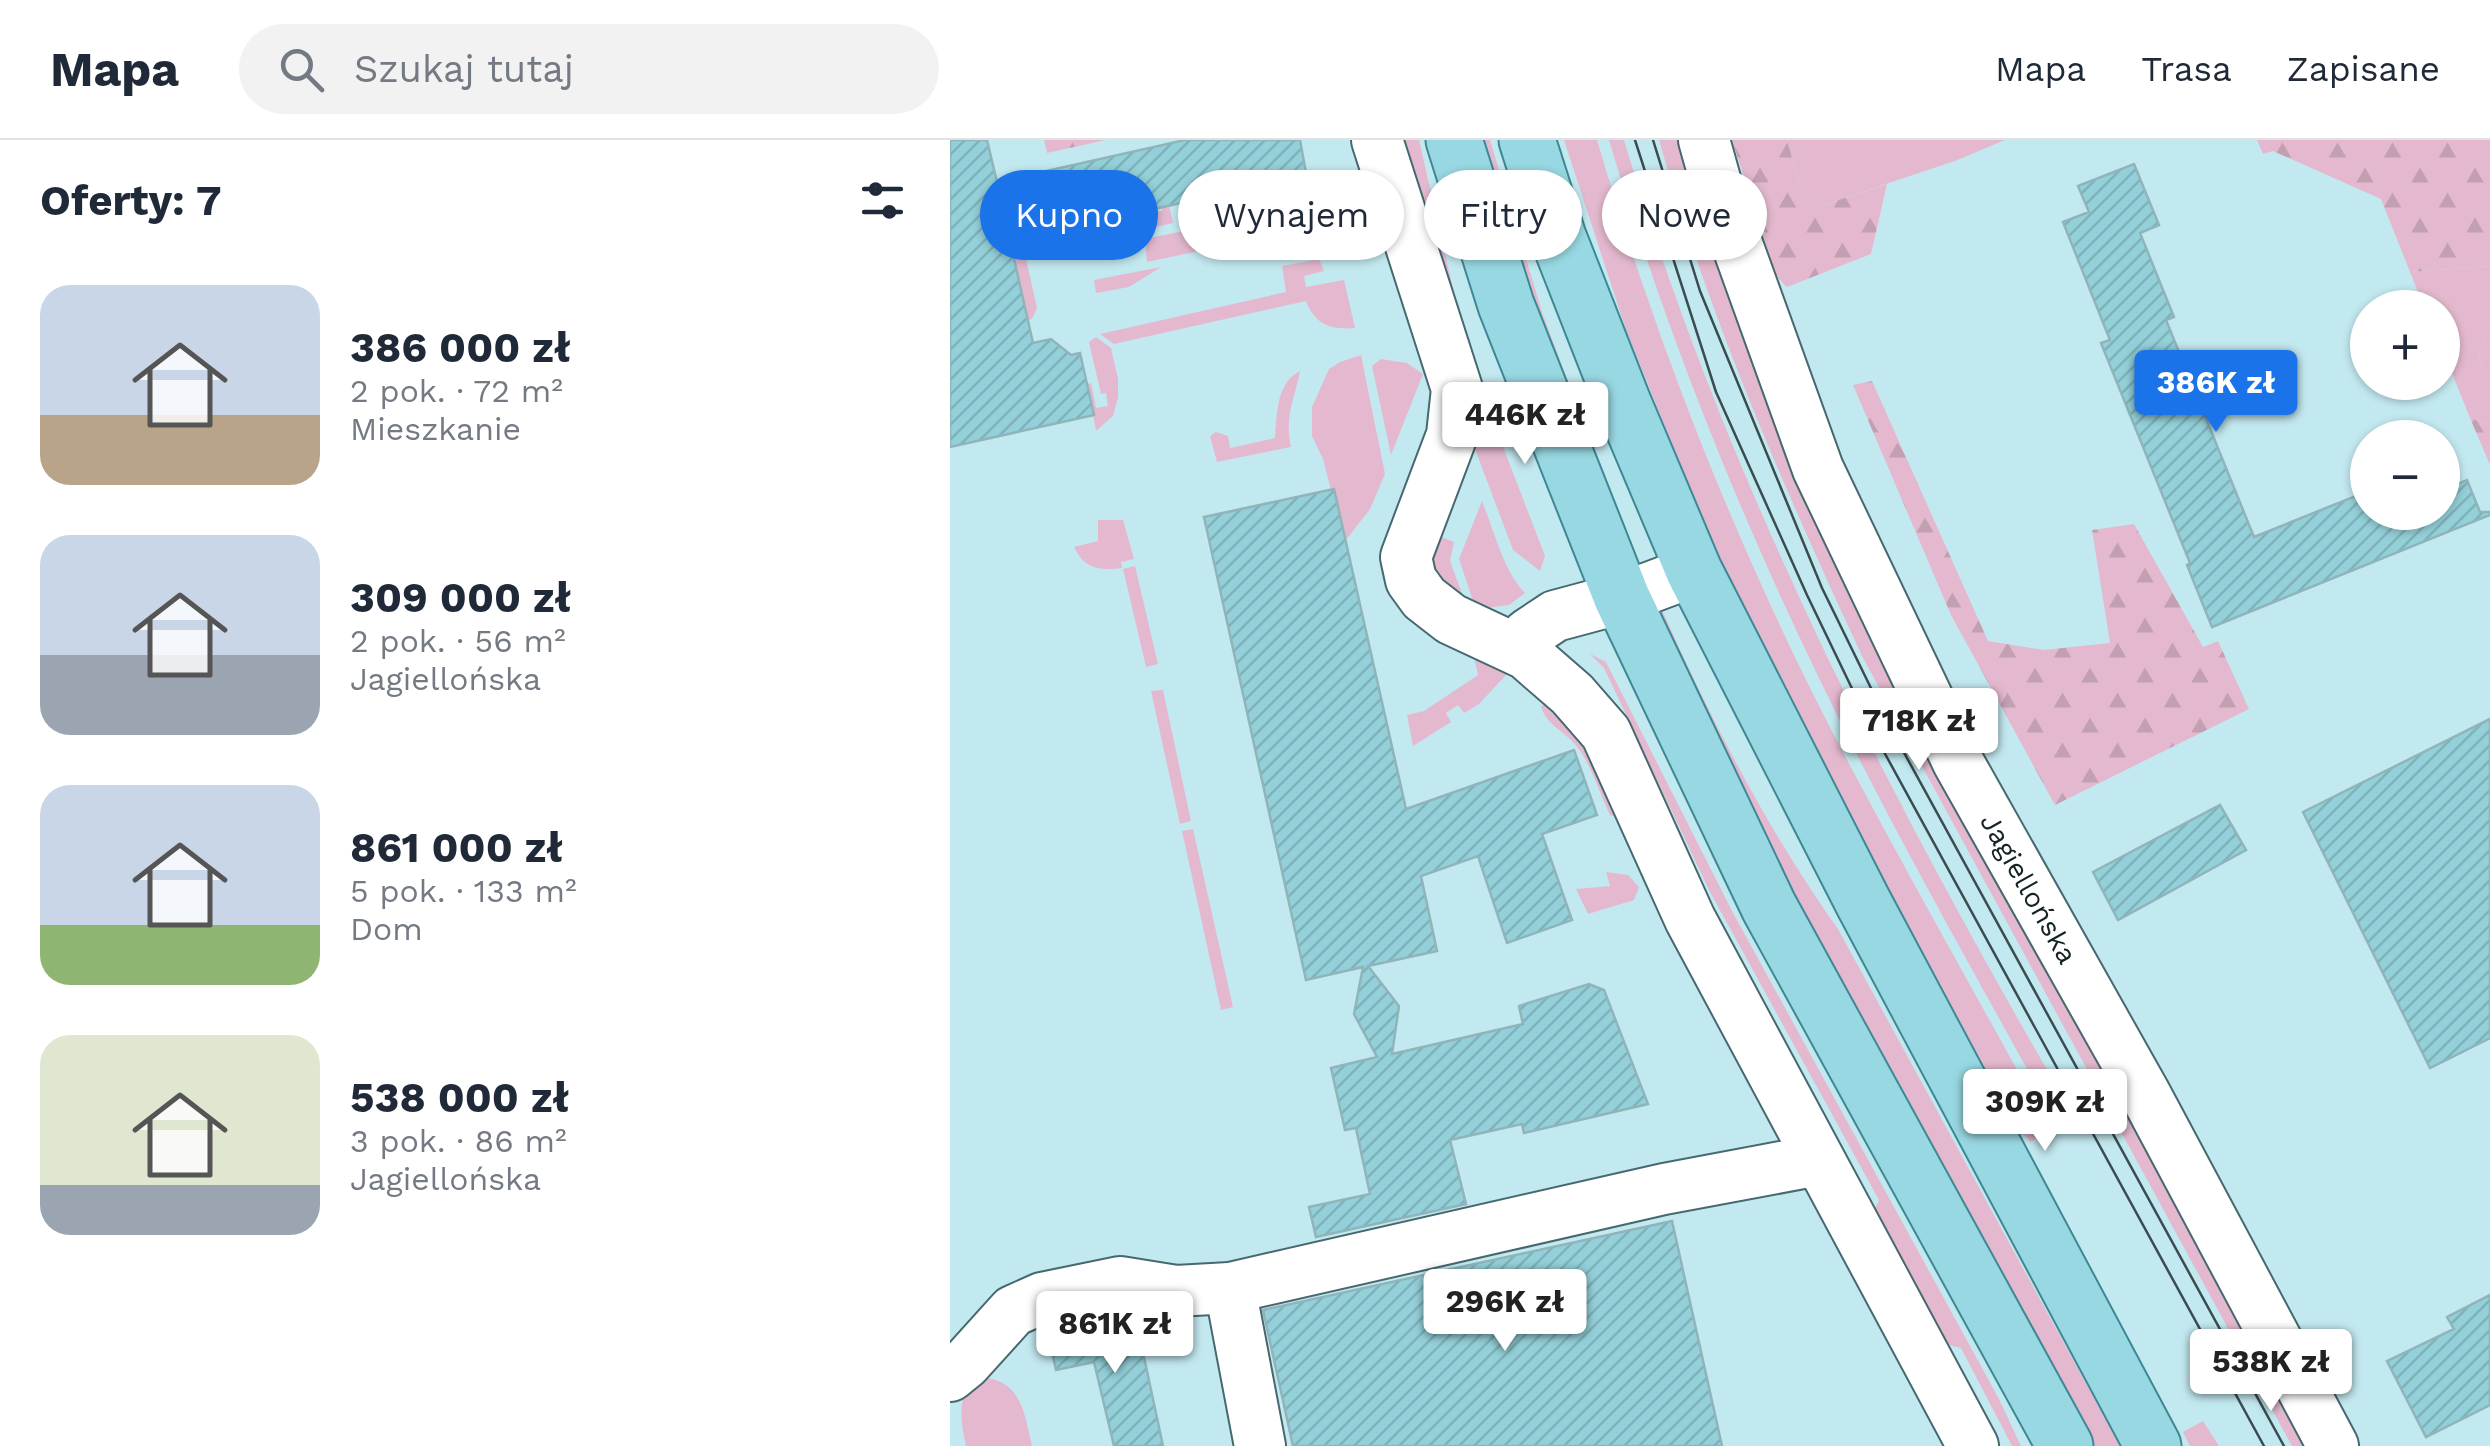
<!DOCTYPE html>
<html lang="pl">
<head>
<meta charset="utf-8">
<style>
  body { margin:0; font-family:"Work Sans",sans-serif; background:#f2f2f3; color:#1f2937; height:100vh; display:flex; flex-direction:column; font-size:38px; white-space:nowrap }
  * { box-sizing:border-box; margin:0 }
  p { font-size:32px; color:#747a83 }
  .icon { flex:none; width:55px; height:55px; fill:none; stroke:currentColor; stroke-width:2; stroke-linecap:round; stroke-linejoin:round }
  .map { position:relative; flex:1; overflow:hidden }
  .sheet { display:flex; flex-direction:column; background:#fff; width:950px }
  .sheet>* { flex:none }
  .banner { position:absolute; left:30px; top:30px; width:950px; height:90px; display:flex; gap:20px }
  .fabs { position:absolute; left:1400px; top:150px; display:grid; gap:20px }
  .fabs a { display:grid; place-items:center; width:110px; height:110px; border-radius:50%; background:#fff; box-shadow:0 2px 8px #0004; font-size:50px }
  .price { position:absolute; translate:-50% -85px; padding:0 22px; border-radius:10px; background:#fff; color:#222; font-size:32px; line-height:65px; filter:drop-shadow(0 2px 5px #0008) }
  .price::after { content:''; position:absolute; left:50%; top:60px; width:30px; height:22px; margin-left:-15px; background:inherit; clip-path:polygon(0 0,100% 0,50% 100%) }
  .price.current { background:#1a73e8; color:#fff }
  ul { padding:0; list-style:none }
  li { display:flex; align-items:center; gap:30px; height:250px; padding:0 40px }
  li span { display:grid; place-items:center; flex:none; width:280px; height:200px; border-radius:30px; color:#555 }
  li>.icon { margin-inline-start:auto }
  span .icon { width:120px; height:120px; fill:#fffc; stroke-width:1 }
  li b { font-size:42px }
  h2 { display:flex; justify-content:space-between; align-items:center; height:120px; padding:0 40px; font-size:42px }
  .pill { padding:0 35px; border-radius:45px; background:#fff; box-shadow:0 2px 8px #0004; font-size:35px; line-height:90px }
  .pill.current { background:#1a73e8; color:#fff }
  header { display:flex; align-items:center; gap:60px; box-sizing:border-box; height:140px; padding:0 50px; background:#fff; border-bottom:2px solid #e0e1e3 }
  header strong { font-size:48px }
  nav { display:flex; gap:55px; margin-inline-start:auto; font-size:35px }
  .search { width:700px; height:90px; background:#f2f2f3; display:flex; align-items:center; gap:25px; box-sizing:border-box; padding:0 35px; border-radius:55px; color:#747a83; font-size:38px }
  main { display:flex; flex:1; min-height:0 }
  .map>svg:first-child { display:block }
  .green { fill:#e4b9cf }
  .forest { fill:url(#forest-firs) }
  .building { fill:url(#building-hatch); stroke:#8fb5bb; stroke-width:2.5 }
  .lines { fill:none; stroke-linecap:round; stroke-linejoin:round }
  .minor-casing { stroke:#46696f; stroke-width:54 }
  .major-casing { stroke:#3e8893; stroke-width:59 }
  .minor { stroke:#fff; stroke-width:50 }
  .major { stroke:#98d8e2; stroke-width:55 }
  .tram { stroke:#394d51; stroke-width:2.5 }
  .labels { text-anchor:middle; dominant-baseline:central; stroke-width:9; stroke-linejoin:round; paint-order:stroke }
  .street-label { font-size:28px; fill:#142326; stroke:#d0f7fd }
</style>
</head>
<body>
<header>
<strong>Mapa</strong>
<div class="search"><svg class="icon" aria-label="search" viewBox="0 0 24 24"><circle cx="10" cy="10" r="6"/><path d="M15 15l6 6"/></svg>Szukaj tutaj</div>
<nav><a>Mapa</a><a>Trasa</a><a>Zapisane</a></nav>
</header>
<main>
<section class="sheet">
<h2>Oferty: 7<svg class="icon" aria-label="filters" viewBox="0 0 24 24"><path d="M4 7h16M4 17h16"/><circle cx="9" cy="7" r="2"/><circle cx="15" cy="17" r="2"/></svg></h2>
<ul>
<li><span style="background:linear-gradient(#c9d6e8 65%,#b9a48a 0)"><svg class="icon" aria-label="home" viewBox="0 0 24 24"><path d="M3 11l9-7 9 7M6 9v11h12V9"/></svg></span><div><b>386 000 zł</b><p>2 pok. · 72 m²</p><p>Mieszkanie</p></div></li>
<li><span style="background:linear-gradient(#c9d6e8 60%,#9aa5b1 0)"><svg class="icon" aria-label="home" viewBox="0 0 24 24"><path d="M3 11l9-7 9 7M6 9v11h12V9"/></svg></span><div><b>309 000 zł</b><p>2 pok. · 56 m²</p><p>Jagiellońska</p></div></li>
<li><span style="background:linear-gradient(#c9d6e8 70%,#8fb573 0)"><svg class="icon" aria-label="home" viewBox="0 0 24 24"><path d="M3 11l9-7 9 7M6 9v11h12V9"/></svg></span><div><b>861 000 zł</b><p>5 pok. · 133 m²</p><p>Dom</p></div></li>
<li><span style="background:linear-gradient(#dfe7d0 75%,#9aa5b1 0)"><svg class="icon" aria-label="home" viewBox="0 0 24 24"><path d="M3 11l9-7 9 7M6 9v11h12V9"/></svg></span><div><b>538 000 zł</b><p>3 pok. · 86 m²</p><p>Jagiellońska</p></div></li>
</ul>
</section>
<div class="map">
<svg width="1540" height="1306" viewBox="0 0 1540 1306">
  <defs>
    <pattern id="forest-firs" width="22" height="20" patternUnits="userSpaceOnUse" patternTransform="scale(2.5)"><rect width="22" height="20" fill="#e4b9cf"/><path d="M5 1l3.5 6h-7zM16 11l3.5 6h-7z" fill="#c39fb2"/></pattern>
    <pattern id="building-hatch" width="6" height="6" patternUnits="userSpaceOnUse" patternTransform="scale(2.5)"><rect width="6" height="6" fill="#94d0d9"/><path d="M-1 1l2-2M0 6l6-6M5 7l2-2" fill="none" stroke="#7fb2ba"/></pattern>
  </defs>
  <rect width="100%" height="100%" fill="#c3e9f0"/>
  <!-- green -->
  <path class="green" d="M 448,0 L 469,0 L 519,218 L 595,416 L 590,431 L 563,410 L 522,301 Z
    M 533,0 L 540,0 L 593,175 L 676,396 L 573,135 Z
    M 614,0 L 647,0 C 709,212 793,423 896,618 C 961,741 1030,862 1097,984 L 1097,993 L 1080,1002 L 1040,947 L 781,450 L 676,190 Z
    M 659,0 L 674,0 C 777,345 944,668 1125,978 L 1109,987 C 1027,837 941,688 867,534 C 784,362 713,183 659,0 Z
    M 709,0 L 731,0 L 1366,1306 L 1342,1306 L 912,516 C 835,350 759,178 709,0 Z
    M 837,0 L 1055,0 L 1005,21 L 873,65 L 849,42 Z
    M 302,47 L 306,65 L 233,81 L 229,63 L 240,64 L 240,61 L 248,59 L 249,63 L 254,61 L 254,57 L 272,53 L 273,57 L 277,56 L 277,52 L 287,50 L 289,53 Z
    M 373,60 L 380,85 L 318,97 L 312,72 Z
    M 219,65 L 223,83 L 154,99 L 150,80 L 162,82 L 161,78 L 172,75 L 173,79 L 178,78 L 178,74 L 190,71 L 191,75 L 196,74 L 197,70 L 205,68 L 207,71 L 212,71 L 212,66 Z
    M 306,76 L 311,98 L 197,122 L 195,99 Z
    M 57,89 L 70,92 L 87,168 L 82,179 L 77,180 Z
    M 369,119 L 374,131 L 354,136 L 356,147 L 394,140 L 405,188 C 381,190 365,185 356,161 L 164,204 L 150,194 L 336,152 L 332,126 Z
    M 1540,126 L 1540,180 L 1528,214 L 1540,244 L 1540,285 L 1520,278 L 1493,211 L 1492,168 L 1474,167 L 1460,132 Z
    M 211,127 L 179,147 L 146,153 L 144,140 Z
    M 146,197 L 161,208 L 168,239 L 168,257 L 163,276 L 146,291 L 138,244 L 141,243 L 146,268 L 158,266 L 156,253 L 151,254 L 139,202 Z
    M 411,215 L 435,334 L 420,369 L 396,400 L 384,349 L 381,350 L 373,319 L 362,296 L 362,267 L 379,229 L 390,222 Z
    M 431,219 L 457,223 L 473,234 L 441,315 L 422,226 Z
    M 350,231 C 345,258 334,275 341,307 L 267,322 L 260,296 L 266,292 L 278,296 L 280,308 L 325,298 C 327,274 326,243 350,231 Z
    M 532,361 C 544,390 553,430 575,453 L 559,465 L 529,469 L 523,461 L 509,419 Z
    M 148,380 L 173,380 L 184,419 L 171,422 L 172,428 C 150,431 134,429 124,407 L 148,401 Z
    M 484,394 L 504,402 L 500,421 L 516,464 C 484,442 477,435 484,394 Z
    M 185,426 L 208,524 L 196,527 L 173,429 Z
    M 703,467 L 712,470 C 762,582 817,689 888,789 L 1170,1306 L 1144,1306 L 840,753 Z
    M 522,507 L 558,533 L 529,564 L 514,573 L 508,565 L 496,573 L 501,582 L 463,606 L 457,575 L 474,571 L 528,535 Z
    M 640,514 L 656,522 L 782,771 L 1049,1259 L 1071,1306 L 1062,1306 L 1011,1208 L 992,1203 L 922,1075 L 929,1060 L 760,752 L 654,528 Z
    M 213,550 L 241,681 L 230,684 L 201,551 Z
    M 594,565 L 641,609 L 672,679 L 660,675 C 650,654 642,627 628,608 C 617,592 596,586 591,566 Z
    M 243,689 L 283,867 L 271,870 L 232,691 Z
    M 656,732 L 678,735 L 689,747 L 684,760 L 638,774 L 626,749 L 660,746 Z
    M 38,1238 C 73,1244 75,1278 82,1306 L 16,1306 C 10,1279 4,1246 38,1238 Z
    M 1253,1281 L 1269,1306 L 1240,1306 L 1233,1292 Z"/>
  <!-- forest -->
  <path class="forest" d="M 94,0 L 156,0 L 97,13 Z
    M 782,0 L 837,0 L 849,42 L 873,65 L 937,44 L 921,114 L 837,147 L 826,136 Z
    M 1307,0 L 1540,0 L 1540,126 L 1460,132 L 1431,59 L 1323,11 L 1313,14 Z
    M 1540,180 L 1540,244 L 1528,214 Z
    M 922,241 L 1038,501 L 1094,510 L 1160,503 L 1142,390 L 1184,384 L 1253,507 L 1268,501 L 1299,569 L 1105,665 L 1001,475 L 903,245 Z
    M 1520,278 L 1540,285 L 1540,325 Z"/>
  <!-- building -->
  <path class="building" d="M 0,0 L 37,0 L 47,42 L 235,0 L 350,0 L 359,49 L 315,58 L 312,45 L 60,101 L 83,203 L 101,199 L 121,215 L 130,213 L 144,275 L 0,307 Z
    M 1184,24 L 1209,85 L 1190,93 L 1224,177 L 1216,180 L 1304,397 L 1418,351 L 1418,372 L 1492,372 L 1492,350 L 1517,340 L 1530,372 L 1540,372 L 1540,375 L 1262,487 L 1237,425 L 1240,423 L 1151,203 L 1160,200 L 1113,82 L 1139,72 L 1128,46 Z
    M 384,349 L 456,669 L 624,610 L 647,675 L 592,694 L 622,780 L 557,803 L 528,716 L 471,736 L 487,811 L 418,826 L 449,866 L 442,914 L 573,884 L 569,866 L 639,844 L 654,850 L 698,964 L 574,993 L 572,984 L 500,1000 L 516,1064 L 366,1097 L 359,1067 L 420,1054 L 406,988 L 395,990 L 381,928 L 427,917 L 404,874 L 413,827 L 356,840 L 254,377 Z
    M 1540,579 L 1540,898 L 1480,928 L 1353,672 Z
    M 1270,665 L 1296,710 L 1168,780 L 1143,732 Z
    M 722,1081 L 772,1306 L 343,1306 L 313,1170 Z
    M 1540,1155 L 1540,1265 L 1476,1297 L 1437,1221 L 1504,1189 L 1497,1177 Z
    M 186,1175 L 193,1202 L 191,1203 L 213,1306 L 164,1306 L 144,1222 L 106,1230 L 98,1194 Z"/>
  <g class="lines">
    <defs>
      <g id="minor">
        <path d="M 427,0 L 507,249 L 502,295 L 456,417 L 461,440 L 474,458 L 501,479 L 576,514 L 622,554 L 656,593 L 740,779 L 1023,1306"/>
        <path id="s1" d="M 754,0 L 770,57 L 868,329 L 1008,622 L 1195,954 L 1383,1306"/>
        <path d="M 576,514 L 578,494 L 605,476 L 672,458 L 744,431"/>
        <path d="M 280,1148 L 310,1306"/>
        <path d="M 0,1236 L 16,1223 L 63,1171 L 92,1158 L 170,1142 L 226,1151 L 280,1148 L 714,1049 L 869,1020"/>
      </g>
      <path id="major" d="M 504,0 L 556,165 L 672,458 L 819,767 L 1115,1306
        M 577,0 L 608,97 L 673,263 L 744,431 L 913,762 L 1203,1306"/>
    </defs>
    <!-- minor casing -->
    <use href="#minor" class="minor-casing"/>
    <!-- major casing -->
    <use href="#major" class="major-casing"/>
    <!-- minor -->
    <use href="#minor" class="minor"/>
    <!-- major -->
    <use href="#major" class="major"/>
    <!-- tram -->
    <path class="tram" d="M 685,0 L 766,252 L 857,455 L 922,590 L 1314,1306
      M 703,0 L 750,151 L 872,448 L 940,587 L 1334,1306"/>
  </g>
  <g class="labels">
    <!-- street labels -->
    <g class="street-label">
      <text stroke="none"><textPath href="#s1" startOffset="818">Jagiellońska</textPath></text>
    </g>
  </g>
</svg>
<div class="fabs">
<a>+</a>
<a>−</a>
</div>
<b class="price current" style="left:1266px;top:295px">386K zł</b>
<b class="price" style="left:575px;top:327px">446K zł</b>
<b class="price" style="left:969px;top:633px">718K zł</b>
<b class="price" style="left:1095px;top:1014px">309K zł</b>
<b class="price" style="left:555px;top:1214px">296K zł</b>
<b class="price" style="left:165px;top:1236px">861K zł</b>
<b class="price" style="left:1321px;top:1274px">538K zł</b>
<div class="banner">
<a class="pill current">Kupno</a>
<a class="pill">Wynajem</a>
<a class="pill">Filtry</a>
<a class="pill">Nowe</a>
</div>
</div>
</main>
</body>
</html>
